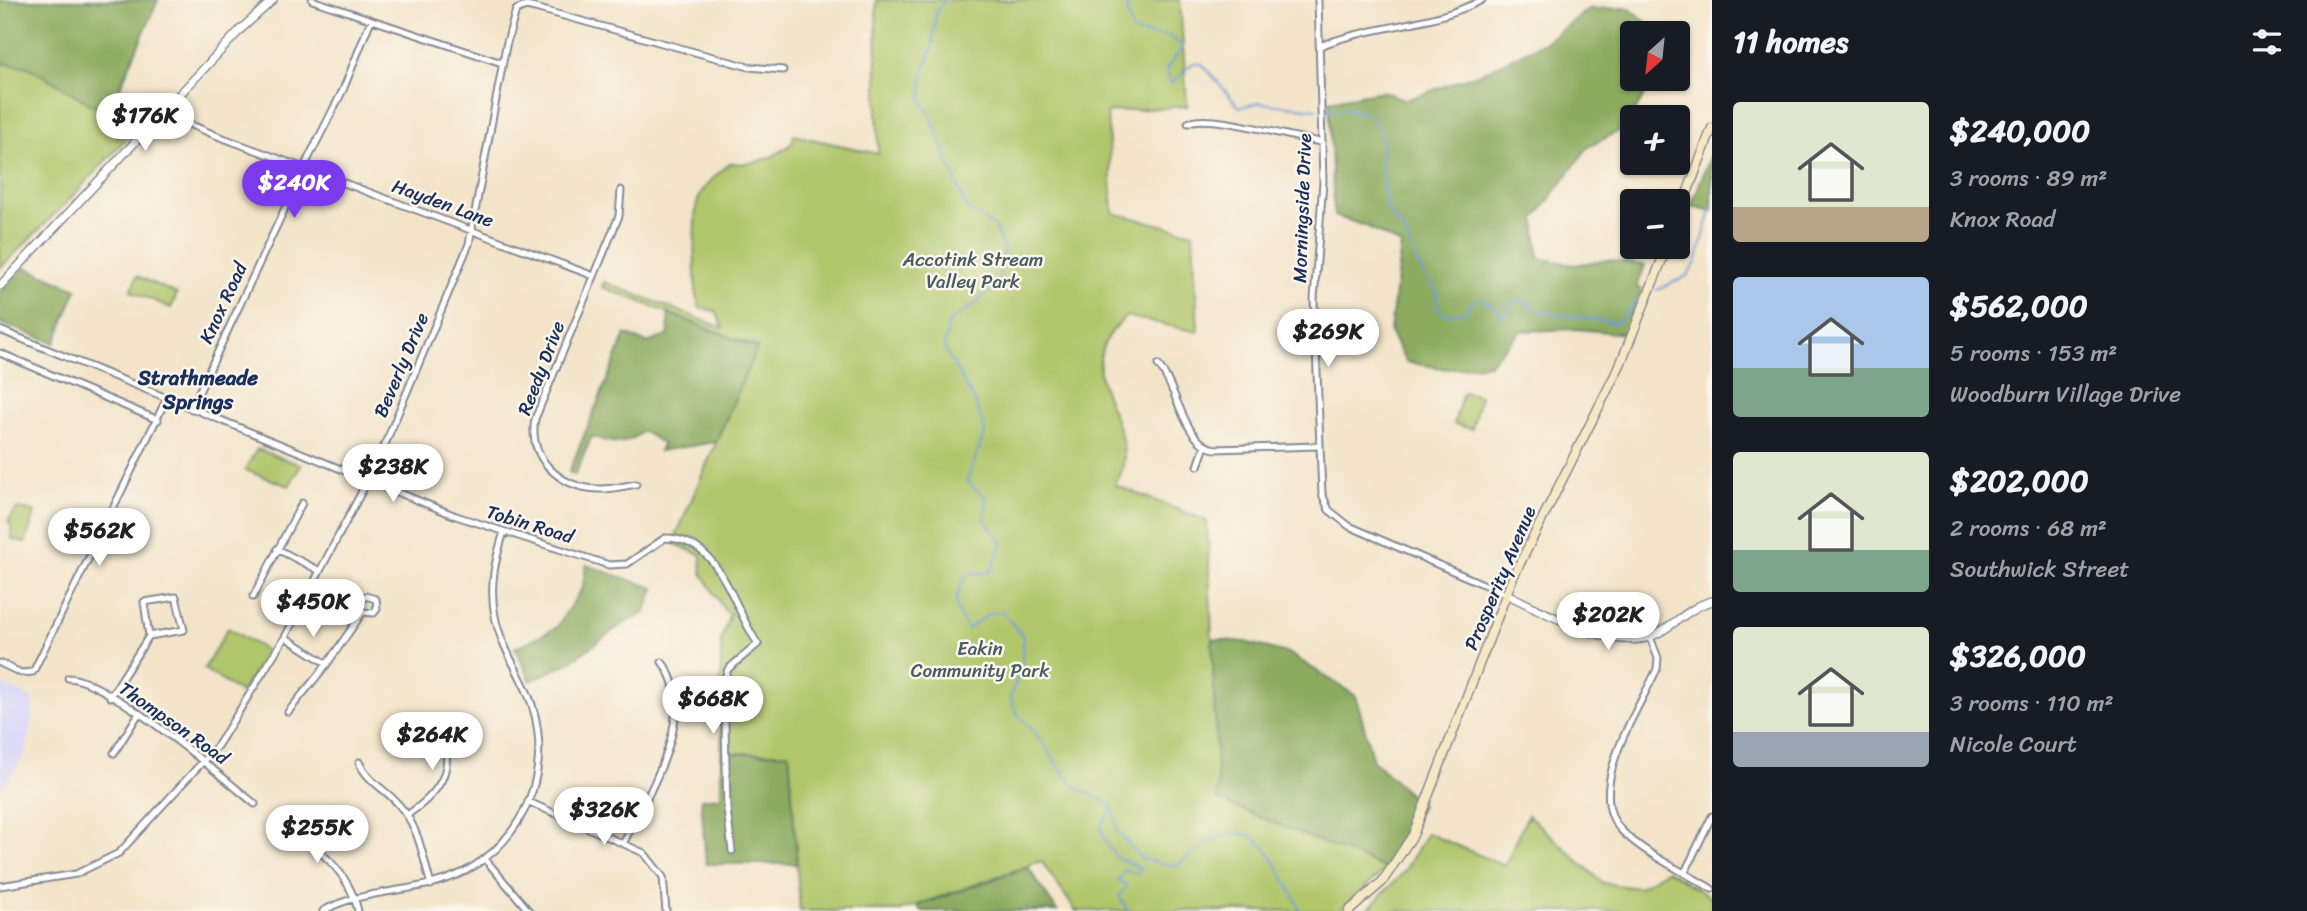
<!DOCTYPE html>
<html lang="en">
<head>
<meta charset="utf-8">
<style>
  body { margin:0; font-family:Sriracha,sans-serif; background:#20242c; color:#f1f3f6; height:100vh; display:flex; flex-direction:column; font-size:26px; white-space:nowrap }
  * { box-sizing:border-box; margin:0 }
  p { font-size:23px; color:#9ea1a6 }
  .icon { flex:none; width:38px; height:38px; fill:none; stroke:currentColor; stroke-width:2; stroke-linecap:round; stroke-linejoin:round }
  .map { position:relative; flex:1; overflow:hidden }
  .drawer { display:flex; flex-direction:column; background:#171b24; width:595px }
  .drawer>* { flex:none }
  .needle { width:46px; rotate:207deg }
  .fabs { position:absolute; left:1620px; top:21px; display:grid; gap:14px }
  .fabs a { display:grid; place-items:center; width:70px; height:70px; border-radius:7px; background:#171b24; box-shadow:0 2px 5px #0004; font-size:35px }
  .price { position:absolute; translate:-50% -60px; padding:0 16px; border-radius:24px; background:#fff; color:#222; font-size:23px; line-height:46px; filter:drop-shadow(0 2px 4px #0008) }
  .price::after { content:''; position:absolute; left:50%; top:42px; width:21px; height:16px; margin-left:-10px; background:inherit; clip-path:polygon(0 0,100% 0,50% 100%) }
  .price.selected { background:#7c3aed; color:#fff }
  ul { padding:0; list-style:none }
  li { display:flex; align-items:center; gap:21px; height:175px; padding:0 21px }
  li span { display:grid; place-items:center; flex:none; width:196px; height:140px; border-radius:7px; color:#555 }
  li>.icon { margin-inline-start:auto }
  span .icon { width:84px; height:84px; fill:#fffc; stroke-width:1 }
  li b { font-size:30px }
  h2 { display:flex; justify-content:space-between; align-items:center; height:84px; padding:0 21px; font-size:30px }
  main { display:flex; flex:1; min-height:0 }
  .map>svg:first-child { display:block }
  .built { fill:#d9d7f8 }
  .green { fill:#b0c66b; stroke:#667a64; stroke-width:2 }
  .forest { fill:#8cab5f; stroke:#546d5e; stroke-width:2 }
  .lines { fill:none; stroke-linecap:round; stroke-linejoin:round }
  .stream { stroke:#6d9cd6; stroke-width:2 }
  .minor-casing { stroke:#878a94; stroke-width:9 }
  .tertiary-casing { stroke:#878a94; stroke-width:10 }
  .secondary-casing { stroke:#878a94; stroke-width:11 }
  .minor { stroke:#fff; stroke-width:5 }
  .tertiary { stroke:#fff; stroke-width:7 }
  .secondary { stroke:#f7e8c3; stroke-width:8 }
  .labels { text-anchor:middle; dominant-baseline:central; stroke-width:5; stroke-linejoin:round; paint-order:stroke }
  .street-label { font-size:19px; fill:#1b2f5e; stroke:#fbf7ec }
  .park-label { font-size:19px; fill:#485c62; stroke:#fbf7ec }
  .neighbourhood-label { font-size:21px; font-weight:bold; fill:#1b2f5e; stroke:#fbf7ec }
</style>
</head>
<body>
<main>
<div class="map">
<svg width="1712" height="911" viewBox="0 0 1712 911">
  <rect width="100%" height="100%" fill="#fbf7ec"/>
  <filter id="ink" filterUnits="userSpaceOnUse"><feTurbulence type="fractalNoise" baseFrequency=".0143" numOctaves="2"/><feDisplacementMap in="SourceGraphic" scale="14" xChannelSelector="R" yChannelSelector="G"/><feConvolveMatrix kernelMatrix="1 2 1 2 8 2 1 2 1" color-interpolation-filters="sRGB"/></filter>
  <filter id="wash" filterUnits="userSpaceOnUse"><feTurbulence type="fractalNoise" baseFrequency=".00686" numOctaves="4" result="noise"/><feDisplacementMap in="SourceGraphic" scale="28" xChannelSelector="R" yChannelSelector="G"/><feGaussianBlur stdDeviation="1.57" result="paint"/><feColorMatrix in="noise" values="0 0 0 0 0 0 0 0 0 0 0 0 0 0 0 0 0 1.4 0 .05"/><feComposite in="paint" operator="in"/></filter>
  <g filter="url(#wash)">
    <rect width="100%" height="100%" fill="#f3e4c9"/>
    <!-- built -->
    <path class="built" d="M 0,683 L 33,698 L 33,714 L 25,755 L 0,789 Z"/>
    <!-- green -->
    <path class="green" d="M 0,0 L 109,92 L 153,110 L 67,202 L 0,268 Z
      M 876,0 L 1180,0 L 1187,106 L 1107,112 L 1113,213 L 1193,233 L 1198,332 L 1126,316 C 1120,323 1112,330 1108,337 C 1080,381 1131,420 1123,465 C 1122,472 1118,479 1115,485 L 1207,521 L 1219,799 L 1387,868 L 1339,911 L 1076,911 L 1041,861 L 900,911 L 800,911 L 789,753 L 721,753 L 721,641 L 730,613 L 725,611 L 702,573 L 701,555 L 673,543 L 757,347 L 602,287 L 604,282 L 723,328 L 716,311 L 700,308 C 693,296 693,214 698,200 C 704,184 718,174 730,163 C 752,166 776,158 792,143 L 794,135 L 878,154 Z
      M 137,276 L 177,294 L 171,308 L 131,291 Z
      M 1463,392 L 1480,396 L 1472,429 L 1454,424 Z
      M 257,449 L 301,465 L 289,486 L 245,470 Z
      M 17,509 L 35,512 L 25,543 L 12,539 L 11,526 L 8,521 Z
      M 228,628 L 267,651 L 241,693 L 204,669 Z
      M 1528,815 L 1603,883 L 1638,888 L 1667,870 L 1712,898 L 1712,911 L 1366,911 L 1404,872 L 1427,833 L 1505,866 Z"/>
    <!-- forest -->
    <path class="forest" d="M 0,0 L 158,0 L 118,92 L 118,138 L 105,114 L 69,91 L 28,67 L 0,63 Z
      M 1629,8 L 1658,32 L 1633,33 L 1633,79 L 1653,79 L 1652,82 L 1625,128 L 1588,147 L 1535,219 L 1539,258 L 1574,265 L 1607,260 L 1645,265 L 1637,287 L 1642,289 L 1625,334 L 1578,329 L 1521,331 L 1489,364 L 1447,369 L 1406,362 L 1390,332 L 1401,245 L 1366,226 L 1334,216 L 1329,101 L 1382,91 L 1406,100 L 1489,70 L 1545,42 L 1589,9 Z
      M 1712,152 L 1712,211 L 1691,206 Z
      M 25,267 L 77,289 L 55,343 L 0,323 L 0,292 Z
      M 668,313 L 757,348 L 716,442 L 659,451 L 663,444 L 643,431 C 625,447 612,444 592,436 L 575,475 L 569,472 L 626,334 L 647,343 L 669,335 Z
      M 586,565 L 654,588 L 645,613 L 621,625 L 570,662 L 531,681 L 515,648 L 556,628 L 583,587 Z
      M 1212,639 L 1245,642 L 1290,654 L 1356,696 L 1373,761 L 1421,804 L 1412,829 L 1387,869 L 1218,800 Z
      M 789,753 L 797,864 L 706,864 L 701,799 L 721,797 L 721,754 Z
      M 1028,867 L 1057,911 L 921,911 L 917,906 Z"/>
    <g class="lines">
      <!-- stream -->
      <path class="stream" d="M 945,0 L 936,12 L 933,46 L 924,70 L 921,100 L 931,115 L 966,208 L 995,227 L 1004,252 L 998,281 L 978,302 L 949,322 L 944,348 L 977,406 L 985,432 L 967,481 L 987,499 L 985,521 L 1003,543 L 990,572 L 967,574 C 954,597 951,606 968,629 L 988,614 L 1002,611 L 1023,637 L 1022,668 L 1010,696 C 1019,724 1022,715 1037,735 C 1049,750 1058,769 1072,783 C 1089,801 1118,792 1116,830 L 1142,859 L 1177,866 C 1253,800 1266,843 1301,911
        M 1127,0 L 1127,13 L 1133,31 C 1153,41 1163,26 1183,47 L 1166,70 L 1171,84 L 1193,63 L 1202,64 L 1239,107 L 1259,103 L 1316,109
        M 1327,109 L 1351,109 L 1374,118 L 1383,141 L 1381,172 L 1387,210 L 1404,231 L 1422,272 L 1436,290 L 1439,310 L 1446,315 L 1465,312 L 1472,301 L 1482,299 L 1497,309 L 1502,317 L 1513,301 L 1521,301 L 1543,312 L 1617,323 L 1643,294
        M 1657,290 L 1687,276 L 1696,263 L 1712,207
        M 1111,810 L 1100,827 C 1104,838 1110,854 1122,860 C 1130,864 1134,863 1141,870 L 1136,874 L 1125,870 L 1118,880 L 1127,886 L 1119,896 L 1128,911"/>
    </g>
  </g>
  <g filter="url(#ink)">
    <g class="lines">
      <defs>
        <path id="minor" d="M 312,0 L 502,63
          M 1318,0 L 1323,182 L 1314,299 L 1322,494 L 1329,510 L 1349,526 L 1506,594
          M 1320,46 C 1372,25 1432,26 1482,0
          M 163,113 L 215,135 L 594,276
          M 1188,123 C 1208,112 1295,139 1322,142
          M 621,190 L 619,216 L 535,419 C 528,458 559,487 597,489 C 610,490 624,486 636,484
          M 0,330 L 456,516 L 609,565 L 627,564 L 665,538 C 721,538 732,607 758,644 L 728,669 L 724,681 L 727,809 L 732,851
          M 0,353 L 158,420
          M 1158,365 C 1177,385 1184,446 1216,449 L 1317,446
          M 191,409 L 308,159 L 343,90 L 371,20
          M 1198,466 L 1205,446
          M 277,549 L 320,571
          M 253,597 L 302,503
          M 285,637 L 327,664
          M 1650,637 L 1658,658 L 1657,669 C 1638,711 1583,791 1622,831 C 1646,855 1683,871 1712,889
          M 0,663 L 21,673 L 33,672 L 166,400
          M 68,678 C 108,679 221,776 255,804
          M 110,697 L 149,636 L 184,630 L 176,597 L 144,602 L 149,636
          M 288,712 L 327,664 L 363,612 L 374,613 L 377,609 L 376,599 L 365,596 L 359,605 L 363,612
          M 114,753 L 138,715
          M 359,762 C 367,782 386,789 399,805 C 419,827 423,857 431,885
          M 529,802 L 644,853 L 663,877 L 666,911
          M 407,815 C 446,789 452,769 444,724
          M 282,826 C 316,845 349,871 358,911
          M 624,842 C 647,796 701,712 662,662
          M 485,859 L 529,911
          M 1685,872 L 1712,816
          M 0,886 L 76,874 L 119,853 L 218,745 L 285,637 L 378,461 L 469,244 L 506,46 L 516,10 L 526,6 L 535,8 L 749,67 L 783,70
          M 323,911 C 369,885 428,896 474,866 C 532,830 554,756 528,694 C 517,668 500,644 495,616 C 489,586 495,560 504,532"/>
        <path id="tertiary" d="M 0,286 L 241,29 L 273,0
          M 1506,594 C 1544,611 1611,652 1652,636 C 1673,627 1689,607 1712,601"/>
        <path id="secondary" d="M 1678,217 L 1712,128
          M 1349,911 L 1382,882 L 1413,835 L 1513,577 L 1620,365 L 1667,247"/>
      </defs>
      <!-- minor casing -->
      <use href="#minor" class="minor-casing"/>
      <!-- tertiary casing -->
      <use href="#tertiary" class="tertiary-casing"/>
      <!-- secondary casing -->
      <use href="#secondary" class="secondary-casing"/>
      <!-- minor -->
      <use href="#minor" class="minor"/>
      <!-- tertiary -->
      <use href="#tertiary" class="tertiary"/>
      <!-- secondary -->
      <use href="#secondary" class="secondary"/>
    </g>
  </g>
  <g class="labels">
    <!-- street labels -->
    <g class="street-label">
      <text transform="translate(443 203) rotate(20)">Hayden Lane</text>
      <text transform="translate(1302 208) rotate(-88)">Morningside Drive</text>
      <text transform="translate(223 303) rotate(-65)">Knox Road</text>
      <text transform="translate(401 365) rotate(-67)">Beverly Drive</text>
      <text transform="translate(541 368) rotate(-69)">Reedy Drive</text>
      <text transform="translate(530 524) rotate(17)">Tobin Road</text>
      <text transform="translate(1500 578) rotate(-67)">Prosperity Avenue</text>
      <text transform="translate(174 723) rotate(35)">Thompson Road</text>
    </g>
    <!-- park labels -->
    <g class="park-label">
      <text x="973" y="259">Accotink Stream<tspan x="973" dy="22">Valley Park</tspan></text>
      <text x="980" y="648">Eakin<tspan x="980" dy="22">Community Park</tspan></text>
    </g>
    <!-- neighbourhood labels -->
    <g class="neighbourhood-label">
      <text x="198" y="378">Strathmeade<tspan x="198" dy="24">Springs</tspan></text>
    </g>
  </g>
</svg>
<div class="fabs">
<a><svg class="needle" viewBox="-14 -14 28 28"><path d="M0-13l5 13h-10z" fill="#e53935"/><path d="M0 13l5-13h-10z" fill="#9ea1a6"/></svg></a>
<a>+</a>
<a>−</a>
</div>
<b class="price" style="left:145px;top:153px">$176K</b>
<b class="price selected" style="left:294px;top:220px">$240K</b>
<b class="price" style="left:1328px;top:369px">$269K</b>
<b class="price" style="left:393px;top:504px">$238K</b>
<b class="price" style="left:99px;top:568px">$562K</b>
<b class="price" style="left:313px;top:639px">$450K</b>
<b class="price" style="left:1608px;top:652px">$202K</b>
<b class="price" style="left:713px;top:736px">$668K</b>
<b class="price" style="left:432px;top:772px">$264K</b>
<b class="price" style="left:604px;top:847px">$326K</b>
<b class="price" style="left:317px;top:865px">$255K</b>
</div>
<section class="drawer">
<h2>11 homes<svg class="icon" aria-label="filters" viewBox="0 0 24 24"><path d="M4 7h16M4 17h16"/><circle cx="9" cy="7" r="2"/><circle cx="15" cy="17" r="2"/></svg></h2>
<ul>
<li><span style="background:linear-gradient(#dfe7d0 75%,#b9a48a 0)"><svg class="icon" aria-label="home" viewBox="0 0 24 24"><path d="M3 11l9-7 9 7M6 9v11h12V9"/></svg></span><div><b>$240,000</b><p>3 rooms · 89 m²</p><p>Knox Road</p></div></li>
<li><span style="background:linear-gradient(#a9c7e8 65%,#7fa58c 0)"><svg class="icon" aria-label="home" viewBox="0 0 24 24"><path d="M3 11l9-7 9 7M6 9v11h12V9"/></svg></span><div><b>$562,000</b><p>5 rooms · 153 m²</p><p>Woodburn Village Drive</p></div></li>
<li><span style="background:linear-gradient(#dfe7d0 70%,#7fa58c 0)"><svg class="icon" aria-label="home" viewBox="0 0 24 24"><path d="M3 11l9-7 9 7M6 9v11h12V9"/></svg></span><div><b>$202,000</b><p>2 rooms · 68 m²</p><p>Southwick Street</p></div></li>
<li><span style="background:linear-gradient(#dfe7d0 75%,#9aa5b1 0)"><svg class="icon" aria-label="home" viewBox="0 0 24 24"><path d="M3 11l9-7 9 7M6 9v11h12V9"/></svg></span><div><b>$326,000</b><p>3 rooms · 110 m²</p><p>Nicole Court</p></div></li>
</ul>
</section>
</main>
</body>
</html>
